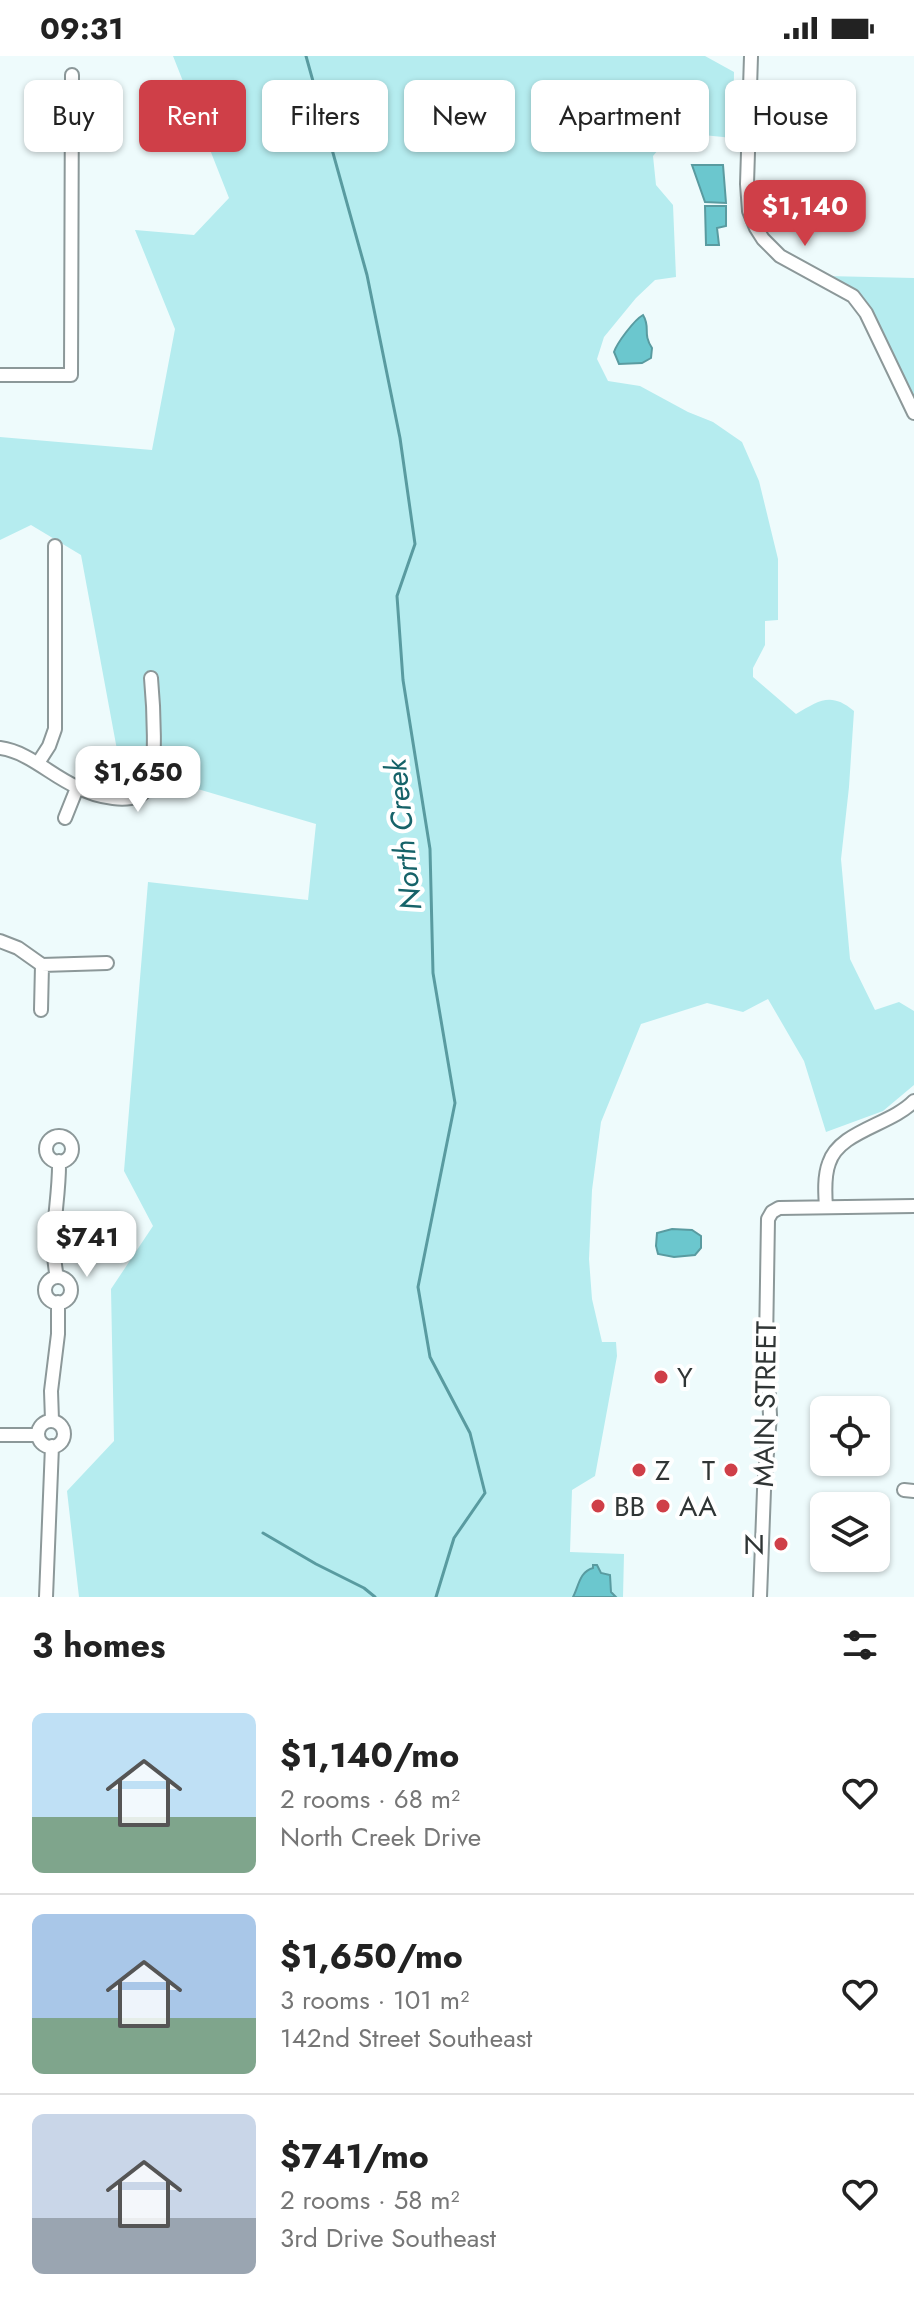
<!DOCTYPE html>
<html lang="en">
<head>
<meta charset="utf-8">
<style>
  body { margin:0; font-family:Jost,sans-serif; background:#f6f6f6; color:#222; height:100vh; display:flex; flex-direction:column; font-size:30px; white-space:nowrap }
  * { box-sizing:border-box; margin:0 }
  p { font-size:26px; color:#767676 }
  .icon { flex:none; width:44px; height:44px; fill:none; stroke:currentColor; stroke-width:2; stroke-linecap:round; stroke-linejoin:round }
  .map { position:relative; height:1541px; overflow:hidden }
  .drawer { display:flex; flex-direction:column; background:#fff; flex:1 }
  .drawer>* { flex:none }
  .banner { position:absolute; left:24px; top:24px; width:866px; height:72px; display:flex; gap:16px }
  .fabs { position:absolute; left:810px; top:1340px; display:grid; gap:16px }
  .fabs a { display:grid; place-items:center; width:80px; height:80px; border-radius:12px; background:#fff; box-shadow:0 2px 6px #0004; font-size:40px }
  .price { position:absolute; translate:-50% -68px; padding:0 18px; border-radius:16px; background:#fff; color:#222; font-size:26px; line-height:52px; filter:drop-shadow(0 2px 4px #0008) }
  .price::after { content:''; position:absolute; left:50%; top:48px; width:24px; height:18px; margin-left:-12px; background:inherit; clip-path:polygon(0 0,100% 0,50% 100%) }
  .price.active { background:#cf3f48; color:#fff }
  ul { padding:0; list-style:none }
  li { display:flex; align-items:center; gap:24px; height:200px; padding:0 32px }
  li+li { border-top:2px solid #e0e0e0 }
  li span { display:grid; place-items:center; flex:none; width:224px; height:160px; border-radius:12px; color:#555 }
  li>.icon { margin-inline-start:auto }
  span .icon { width:96px; height:96px; fill:#fffc; stroke-width:1 }
  li b { font-size:34px }
  h2 { display:flex; justify-content:space-between; align-items:center; height:96px; padding:0 32px; font-size:34px }
  .tag { padding:0 28px; border-radius:12px; background:#fff; box-shadow:0 2px 6px #0004; font-size:28px; line-height:72px }
  .tag.active { background:#cf3f48; color:#fff }
  .status { display:flex; justify-content:space-between; align-items:center; height:56px; padding:0 40px; background:#fff; direction:ltr }
  .status svg { height:22px; fill:currentColor }
  .map>svg:first-child { display:block }
  .green { fill:#b5ecef }
  .water { fill:#6bc7ce; stroke:#599ba0; stroke-width:2 }
  .lines { fill:none; stroke-linecap:round; stroke-linejoin:round }
  .stream { stroke:#599ba0; stroke-width:3 }
  .minor-casing { stroke:#8c9899; stroke-width:16 }
  .minor { stroke:#fff; stroke-width:12 }
  .poi-dot { fill:#cf3f48; stroke:#fff; stroke-width:3 }
  .labels { text-anchor:middle; dominant-baseline:central; stroke-width:8; stroke-linejoin:round; paint-order:stroke }
  .poi-label { font-size:28px; fill:#303535; stroke:#fff; text-anchor:start }
  .street-label { font-size:28px; fill:#303535; stroke:#fff }
  .water-label { font-size:30px; font-style:italic; fill:#166369; stroke:#fff }
</style>
</head>
<body>
<div class="status"><b>09:31</b><svg viewBox="0 0 49 12"><path d="M0 12V9h3v3zM5 12V6h3v6zM10 12V3h3v9zM15 12V0h3v12zM26 1h20v11H26zM47 4h2v5h-2z"/></svg></div>
<div class="map">
<svg width="914" height="1541" viewBox="0 0 914 1541">
  <rect width="100%" height="100%" fill="#eefbfc"/>
  <!-- green -->
  <path class="green" d="M 173,0 L 705,0 L 734,16 L 733,82 L 673,76 L 653,100 L 656,129 L 673,149 L 676,221 L 655,224 L 636,242 L 604,281 L 597,303 L 608,325 L 640,330 L 688,356 L 713,366 L 742,386 L 759,425 L 778,503 L 778,564 L 765,565 L 765,589 L 753,612 L 753,621 L 796,658 C 820,644 831,636 854,655 L 849,731 L 841,803 L 850,903 L 875,954 L 899,946 L 914,955 L 914,1029 L 883,1055 L 826,1076 L 804,1005 L 768,943 L 743,956 L 707,947 L 641,968 L 601,1066 L 592,1134 L 589,1203 L 592,1243 L 602,1286 L 616,1286 L 617,1300 L 595,1420 L 572,1434 L 570,1496 L 624,1498 L 623,1541 L 79,1541 L 67,1435 L 114,1385 L 111,1233 L 153,1170 L 124,1115 L 148,826 L 308,844 L 316,768 L 120,710 L 81,499 L 31,469 L 0,484 L 0,381 L 152,394 L 175,273 L 135,174 L 194,179 L 229,142 Z
    M 826,220 L 914,222 L 914,349 L 862,247 Z"/>
  <!-- water -->
  <path class="water" d="M 692,109 L 723,109 L 726,147 L 705,146 Z
    M 705,150 L 726,150 L 726,170 L 717,172 L 719,189 L 706,189 Z
    M 643,259 C 651,272 642,277 652,292 L 651,302 L 642,307 L 619,308 L 614,296 C 617,287 634,264 643,259 Z
    M 672,1173 L 692,1174 L 701,1180 L 701,1192 L 695,1199 L 674,1201 L 658,1198 L 656,1190 L 657,1177 Z
    M 593,1509 L 597,1509 L 601,1517 L 610,1519 L 611,1536 L 616,1541 L 573,1541 C 579,1530 579,1516 593,1512 Z"/>
  <g class="lines">
    <!-- stream -->
    <path class="stream" d="M 306,0 L 367,219 L 400,382 L 415,488 L 397,540 L 403,624 L 430,793 L 433,917 L 455,1047 L 418,1231 L 430,1301 L 470,1377 L 485,1437 L 454,1482 L 436,1541
      M 263,1477 L 316,1508 L 364,1532 L 375,1541"/>
    <defs>
      <path id="minor" d="M 751,0 L 747,128 L 749,155 L 756,172 L 763,183 L 780,200 L 853,240 L 866,257 L 914,357
        M 0,319 L 71,319 L 72,19
        M 0,692 C 29,696 50,719 77,731 C 94,740 133,751 147,733 C 158,718 153,643 151,622
        M 38,707 L 49,690 L 55,673 L 55,490
        M 65,762 L 77,732
        M 0,885 L 18,892 L 42,909 L 107,907
        M 41,954 L 42,909
        M46 1093a13 13 0 1 1 26 0a13 13 0 1 1-26 0Z
        M 826,1151 C 825,1137 824,1120 829,1107 C 839,1075 891,1069 914,1045
        M 57,1221 C 48,1182 60,1144 59,1105
        M45 1234a13 13 0 1 1 26 0a13 13 0 1 1-26 0Z
        M 52,1364 L 51,1335 L 58,1278 L 58,1246
        M38 1378a13 13 0 1 1 26 0a13 13 0 1 1-26 0Z
        M 0,1379 L 38,1379
        M 904,1434 L 914,1435
        M 46,1541 L 52,1390
        M 760,1541 L 764,1434 L 770,1359 L 766,1288 L 768,1163 L 772,1156 L 779,1152 L 914,1150"/>
    </defs>
    <!-- minor casing -->
    <use href="#minor" class="minor-casing"/>
    <!-- minor -->
    <use href="#minor" class="minor"/>
  </g>
  <!-- markers -->
  <g class="poi-dot">
    <circle cx="661" cy="1321" r="8"/>
    <circle cx="639" cy="1414" r="8"/>
    <circle cx="731" cy="1414" r="8"/>
    <circle cx="598" cy="1450" r="8"/>
    <circle cx="663" cy="1450" r="8"/>
    <circle cx="781" cy="1488" r="8"/>
  </g>
  <g class="labels">
    <!-- poi labels -->
    <g class="poi-label">
      <text x="677" y="1321">Y</text>
      <text x="655" y="1414">Z</text>
      <text x="715" y="1414" text-anchor="end">T</text>
      <text x="614" y="1450">BB</text>
      <text x="679" y="1450">AA</text>
      <text x="765" y="1488" text-anchor="end">N</text>
    </g>
    <!-- street labels -->
    <g class="street-label">
      <text transform="translate(765 1348) rotate(-89)">MAIN STREET</text>
    </g>
    <!-- water labels -->
    <g class="water-label">
      <text transform="translate(403 779) rotate(-96)">North Creek</text>
    </g>
  </g>
</svg>
<div class="fabs">
<a><svg class="icon" aria-label="locate" viewBox="0 0 24 24"><circle cx="12" cy="12" r="6"/><path d="M12 2v4M12 18v4M2 12h4M18 12h4"/></svg></a>
<a><svg class="icon" aria-label="layers" viewBox="0 0 24 24"><path d="M12 4l9 5-9 5-9-5zM3 14l9 5 9-5"/></svg></a>
</div>
<b class="price active" style="left:805px;top:192px">$1,140</b>
<b class="price" style="left:138px;top:758px">$1,650</b>
<b class="price" style="left:87px;top:1223px">$741</b>
<div class="banner">
<a class="tag">Buy</a>
<a class="tag active">Rent</a>
<a class="tag">Filters</a>
<a class="tag">New</a>
<a class="tag">Apartment</a>
<a class="tag">House</a>
</div>
</div>
<section class="drawer">
<h2>3 homes<svg class="icon" aria-label="filters" viewBox="0 0 24 24"><path d="M4 7h16M4 17h16"/><circle cx="9" cy="7" r="2"/><circle cx="15" cy="17" r="2"/></svg></h2>
<ul>
<li><span style="background:linear-gradient(#bfe0f5 65%,#7fa58c 0)"><svg class="icon" aria-label="home" viewBox="0 0 24 24"><path d="M3 11l9-7 9 7M6 9v11h12V9"/></svg></span><div><b>$1,140/mo</b><p>2 rooms · 68 m²</p><p>North Creek Drive</p></div><svg class="icon" aria-label="heart" viewBox="0 0 24 24"><path d="M12 20l-8-8c-3-5 5-10 8-4 3-6 11-1 8 4z"/></svg></li>
<li><span style="background:linear-gradient(#a9c7e8 65%,#7fa58c 0)"><svg class="icon" aria-label="home" viewBox="0 0 24 24"><path d="M3 11l9-7 9 7M6 9v11h12V9"/></svg></span><div><b>$1,650/mo</b><p>3 rooms · 101 m²</p><p>142nd Street Southeast</p></div><svg class="icon" aria-label="heart" viewBox="0 0 24 24"><path d="M12 20l-8-8c-3-5 5-10 8-4 3-6 11-1 8 4z"/></svg></li>
<li><span style="background:linear-gradient(#c9d6e8 65%,#9aa5b1 0)"><svg class="icon" aria-label="home" viewBox="0 0 24 24"><path d="M3 11l9-7 9 7M6 9v11h12V9"/></svg></span><div><b>$741/mo</b><p>2 rooms · 58 m²</p><p>3rd Drive Southeast</p></div><svg class="icon" aria-label="heart" viewBox="0 0 24 24"><path d="M12 20l-8-8c-3-5 5-10 8-4 3-6 11-1 8 4z"/></svg></li>
</ul>
</section>
</body>
</html>
